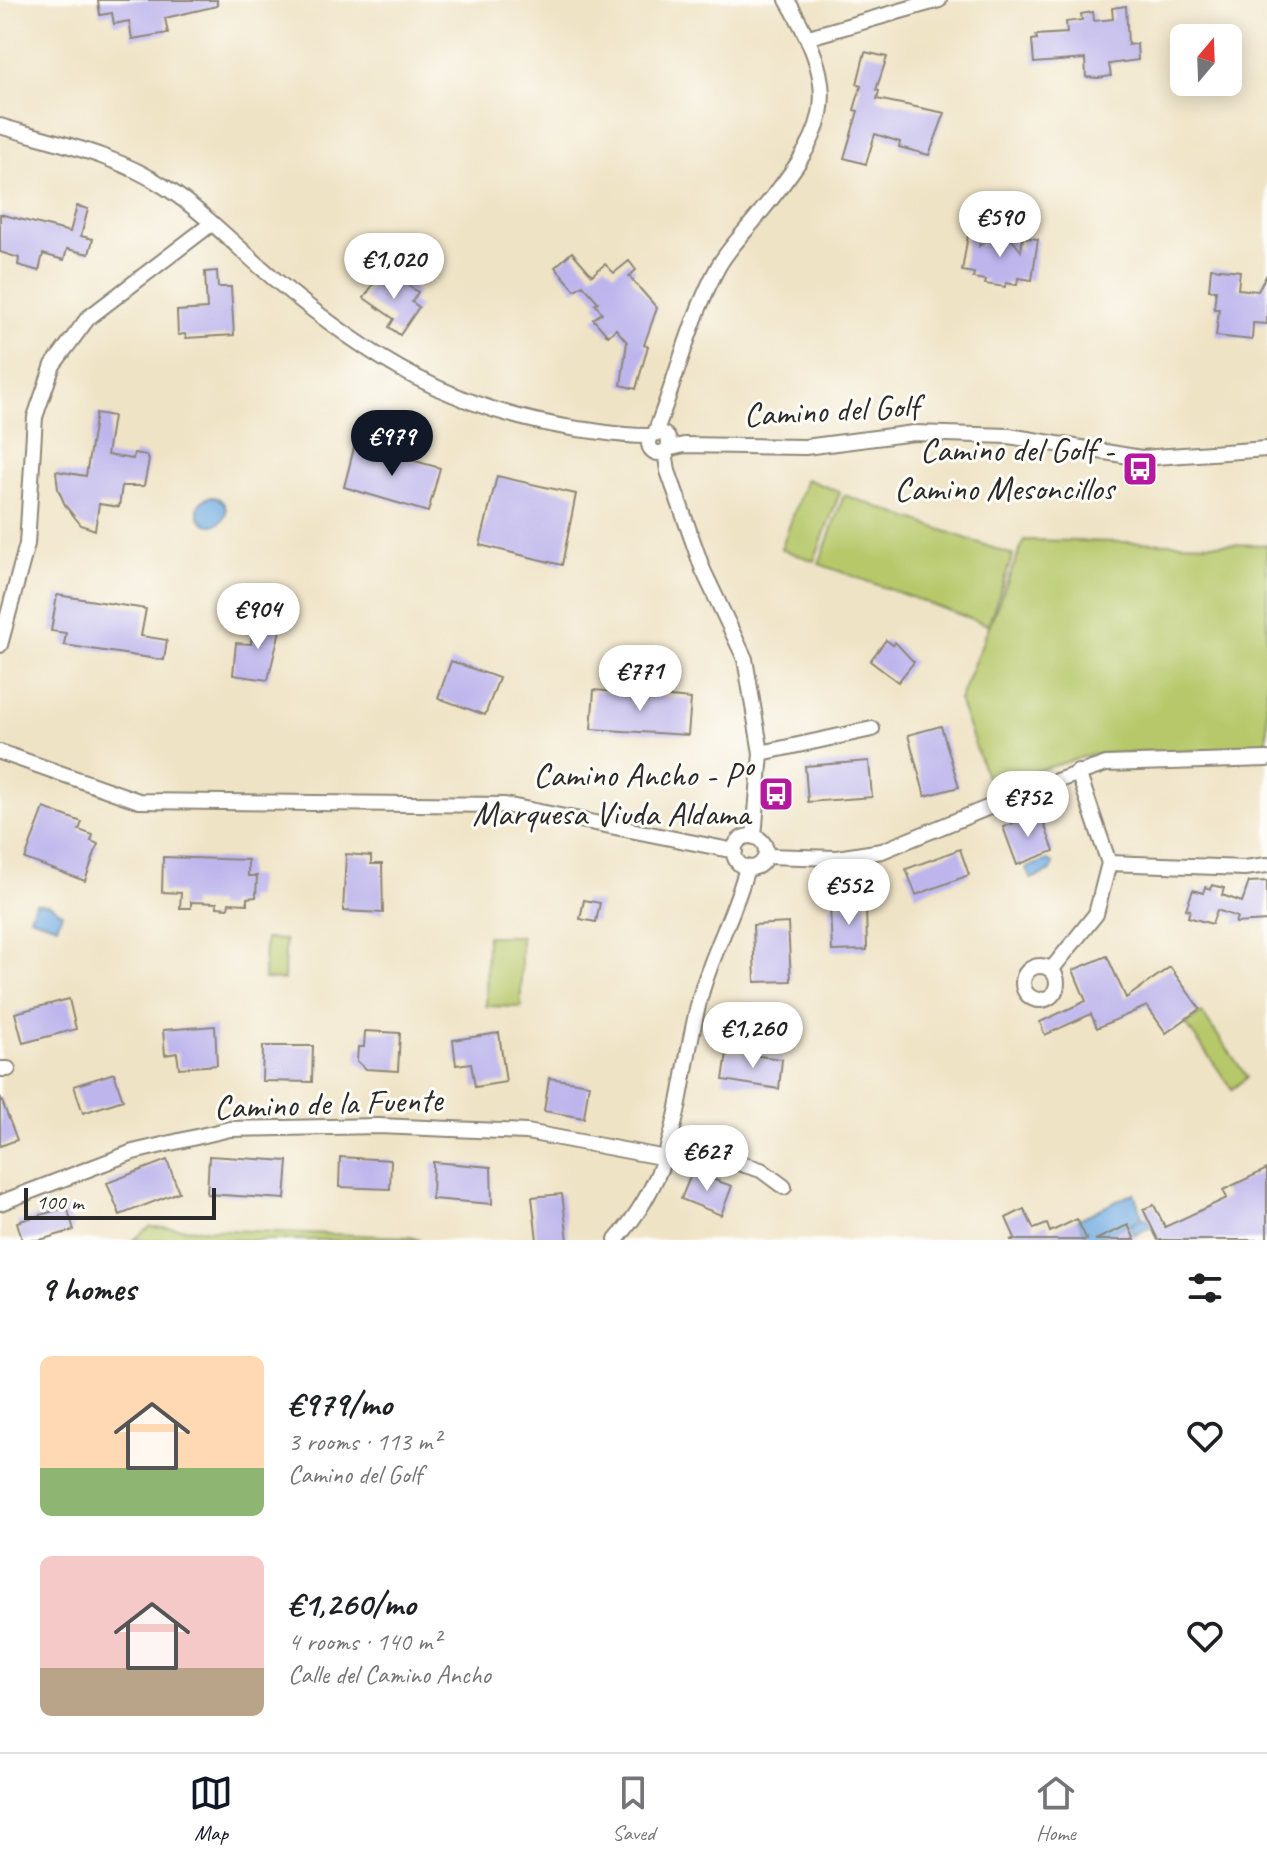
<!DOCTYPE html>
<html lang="en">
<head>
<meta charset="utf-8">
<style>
  body { margin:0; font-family:Caveat,sans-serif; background:#f6f6f6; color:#202124; height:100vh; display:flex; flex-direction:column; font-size:30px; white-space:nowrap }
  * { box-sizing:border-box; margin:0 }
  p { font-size:26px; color:#757577 }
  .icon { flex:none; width:44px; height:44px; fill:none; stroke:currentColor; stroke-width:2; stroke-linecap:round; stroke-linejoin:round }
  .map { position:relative; height:1240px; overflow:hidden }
  .details { display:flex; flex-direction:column; background:#fff; flex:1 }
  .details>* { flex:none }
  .needle { width:52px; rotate:19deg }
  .controls { position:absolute; left:1170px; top:24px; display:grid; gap:16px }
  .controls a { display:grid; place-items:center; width:72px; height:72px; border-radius:12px; background:#fff; box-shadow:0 4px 20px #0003; font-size:40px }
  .scale { position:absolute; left:24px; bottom:20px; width:192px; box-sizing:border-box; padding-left:8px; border:4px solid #2b2b2b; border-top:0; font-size:22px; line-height:28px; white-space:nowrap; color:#2b2b2b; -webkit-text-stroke:6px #fdfcf7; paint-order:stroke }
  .price { position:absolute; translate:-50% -68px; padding:0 18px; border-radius:28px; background:#fff; color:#222; font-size:26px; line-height:52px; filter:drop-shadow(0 2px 4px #0008) }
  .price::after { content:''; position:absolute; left:50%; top:48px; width:24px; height:18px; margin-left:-12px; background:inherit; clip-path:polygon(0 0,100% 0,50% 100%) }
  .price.selected { background:#111827; color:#fff }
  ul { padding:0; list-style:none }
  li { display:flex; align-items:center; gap:24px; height:200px; padding:0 40px }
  li span { display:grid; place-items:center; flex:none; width:224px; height:160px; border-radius:12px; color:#555 }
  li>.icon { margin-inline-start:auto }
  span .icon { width:96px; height:96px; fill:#fffc; stroke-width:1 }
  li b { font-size:34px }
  h2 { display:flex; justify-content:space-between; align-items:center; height:96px; padding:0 40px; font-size:34px }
  .dock { display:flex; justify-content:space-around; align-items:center; height:112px; border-top:2px solid #e0e0e0; background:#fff; font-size:22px; color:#757577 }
  .dock a { display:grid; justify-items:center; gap:4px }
  .dock .selected { color:#111827 }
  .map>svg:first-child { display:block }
  .green { fill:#b7c86a; stroke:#717a4a; stroke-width:2 }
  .water { fill:#72ace2; stroke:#4e6c86; stroke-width:2 }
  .building { fill:#bdb5ec }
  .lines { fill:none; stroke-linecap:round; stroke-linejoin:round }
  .minor-casing { stroke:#8d8778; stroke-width:18 }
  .minor { stroke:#fff; stroke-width:14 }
  .labels { text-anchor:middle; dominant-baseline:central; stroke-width:6; stroke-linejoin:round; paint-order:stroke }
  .street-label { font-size:34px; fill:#2b2b2b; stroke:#fdfcf7 }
  .poi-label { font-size:34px; fill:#2b2b2b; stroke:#fdfcf7; text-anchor:end }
</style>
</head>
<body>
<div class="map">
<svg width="1267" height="1240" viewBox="0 0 1267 1240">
  <rect width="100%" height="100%" fill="#fdfcf7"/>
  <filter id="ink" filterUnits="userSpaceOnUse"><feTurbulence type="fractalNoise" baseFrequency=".0125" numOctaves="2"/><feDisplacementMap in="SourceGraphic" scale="16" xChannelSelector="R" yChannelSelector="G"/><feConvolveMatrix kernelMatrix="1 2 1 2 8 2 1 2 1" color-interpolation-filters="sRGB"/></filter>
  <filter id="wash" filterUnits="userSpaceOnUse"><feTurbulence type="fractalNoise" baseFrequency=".006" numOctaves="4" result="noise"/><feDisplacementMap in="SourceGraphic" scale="32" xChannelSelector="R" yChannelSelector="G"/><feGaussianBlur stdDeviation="1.8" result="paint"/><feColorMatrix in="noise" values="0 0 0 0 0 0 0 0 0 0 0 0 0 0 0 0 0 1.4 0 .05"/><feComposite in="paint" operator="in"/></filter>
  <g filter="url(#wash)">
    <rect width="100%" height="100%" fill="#efe3c5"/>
    <!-- green -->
    <path class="green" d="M 806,479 L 840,492 L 814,561 L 781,549 Z
      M 844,495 L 1013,555 L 988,625 L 819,564 Z
      M 1024,540 L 1267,545 L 1267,748 L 1093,754 L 989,785 L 959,700 Z
      M 487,936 L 521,936 L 521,1007 L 486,1006 Z
      M 265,939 L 285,940 L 284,980 L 264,979 Z
      M 1202,1013 L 1247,1077 L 1232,1089 L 1186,1024 Z
      M 150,1227 L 410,1237 L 420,1240 L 133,1240 Z"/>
    <!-- water -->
    <path class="water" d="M198 511a14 14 0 1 1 28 0a14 14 0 1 1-28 0Z
      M 1048,860 L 1053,863 L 1051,871 L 1031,879 L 1026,868 Z
      M 35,903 L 50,905 L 62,913 L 57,926 L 30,917 Z
      M 1134,1193 L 1143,1219 L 1147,1218 L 1151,1227 L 1133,1235 L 1129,1226 L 1141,1219 L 1095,1240 L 1087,1240 L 1077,1220 Z"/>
    <g id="blocks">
      <!-- building -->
      <path class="building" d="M 98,0 L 217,0 L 217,6 L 165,18 L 168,33 L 132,39 L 129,21 L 114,24 L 112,13 L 100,15 Z
        M 1126,6 L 1128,45 L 1137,44 L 1138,60 L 1109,64 L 1111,76 L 1098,78 L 1086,77 L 1085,59 L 1034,63 L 1032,40 L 1037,39 L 1036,35 L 1067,33 L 1066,22 L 1082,20 L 1081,14 L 1093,12 L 1094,21 L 1113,19 L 1112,8 Z
        M 865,52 L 887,57 L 876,90 L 879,91 L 877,99 L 945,113 L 929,155 L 899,147 L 900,142 L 875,134 L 866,164 L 844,158 L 858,111 L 854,110 L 861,86 L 857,84 Z
        M 77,206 L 88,209 L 81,236 L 93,239 L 89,254 L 67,249 L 64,260 L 43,254 L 39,271 L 18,265 L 19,258 L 0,252 L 0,214 L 70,232 Z
        M 969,229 L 981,231 L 979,246 L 996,234 L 1009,236 L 1021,251 L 1023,237 L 1038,239 L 1032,280 L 1018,278 L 1017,285 L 1006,283 L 1005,287 L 985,284 L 986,280 L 973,278 L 974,273 L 962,271 Z
        M 572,252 L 592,275 L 605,264 L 614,273 L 629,261 L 636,270 L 629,276 L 657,308 L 644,345 L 648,346 L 636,389 L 621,385 L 627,342 L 616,329 L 608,336 L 593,319 L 602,313 L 595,304 L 598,302 L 583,285 L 575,290 L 555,267 Z
        M 1211,268 L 1240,271 L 1238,289 L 1258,291 L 1267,274 L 1267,324 L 1253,323 L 1252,340 L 1216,336 L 1219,309 L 1214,309 L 1216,290 L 1209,290 Z
        M 217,271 L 218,287 L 231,287 L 234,335 L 186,338 L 185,334 L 178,335 L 177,311 L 207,309 L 205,272 Z
        M 390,273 L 418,292 L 412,302 L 419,307 L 400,335 L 389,327 L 394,319 L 364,298 L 378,277 L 384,282 Z
        M 96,413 L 113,416 L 107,455 L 133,459 L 134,453 L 146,455 L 149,460 L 144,486 L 122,486 L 119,507 L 99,504 L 95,530 L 81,525 L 65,505 L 58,489 L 56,471 L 86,476 Z
        M 355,444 L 440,468 L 428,512 L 344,487 Z
        M 497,476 L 576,494 L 562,565 L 480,545 Z
        M 57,595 L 146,609 L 141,636 L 167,640 L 164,660 L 64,645 L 66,633 L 51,631 Z
        M 253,620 L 282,622 L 268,680 L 233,675 L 236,643 L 251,644 Z
        M 886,640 L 893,645 L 895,642 L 914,662 L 898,682 L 870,661 Z
        M 451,661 L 499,678 L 485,715 L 438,698 Z
        M 594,690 L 691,699 L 688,735 L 591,729 Z
        M 941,726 L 959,787 L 925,796 L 908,735 Z
        M 869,761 L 872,797 L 808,802 L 805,766 Z
        M 44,808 L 82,822 L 79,830 L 93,835 L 91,841 L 98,844 L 85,881 L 25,859 Z
        M 1040,813 L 1054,851 L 1017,865 L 1003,827 Z
        M 960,849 L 969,875 L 916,895 L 906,869 Z
        M 346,854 L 371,856 L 371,864 L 382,864 L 383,913 L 343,911 Z
        M 163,857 L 248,860 L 248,876 L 257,876 L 256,897 L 247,898 L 247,904 L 229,903 L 228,908 L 217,907 L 217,903 L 191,902 L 191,908 L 180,908 L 181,893 L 162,892 Z
        M 1267,881 L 1267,921 L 1235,923 L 1237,917 L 1217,910 L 1212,924 L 1188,917 L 1190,910 L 1186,909 L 1193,890 L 1203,893 L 1205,887 L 1211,889 L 1212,885 L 1224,888 L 1222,895 L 1242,902 L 1249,882 Z
        M 584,900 L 600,903 L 596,922 L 580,919 Z
        M 866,904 L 867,950 L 832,951 L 830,905 Z
        M 788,923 L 791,981 L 755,982 L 753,925 Z
        M 1107,956 L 1126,998 L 1170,967 L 1200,1009 L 1166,1033 L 1147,1006 L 1097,1028 L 1091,1014 L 1045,1035 L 1040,1022 L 1086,1001 L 1073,970 Z
        M 69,999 L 76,1029 L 23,1043 L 15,1013 Z
        M 215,1026 L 217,1065 L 179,1068 L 177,1053 L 165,1055 L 163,1030 Z
        M 365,1031 L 400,1033 L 398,1071 L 366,1069 L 357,1061 L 358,1047 L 364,1047 Z
        M 499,1033 L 506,1082 L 475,1087 L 471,1063 L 456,1065 L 453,1040 Z
        M 263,1046 L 313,1046 L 312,1082 L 262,1081 Z
        M 727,1052 L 782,1059 L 779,1089 L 723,1080 Z
        M 114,1073 L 123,1100 L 83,1113 L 74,1086 Z
        M 549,1078 L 589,1084 L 584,1118 L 544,1111 Z
        M 0,1096 L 17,1140 L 0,1146 Z
        M 209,1156 L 288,1161 L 285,1199 L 207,1194 Z
        M 340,1157 L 391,1160 L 390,1189 L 339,1187 Z
        M 167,1160 L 179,1192 L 120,1215 L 107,1183 Z
        M 433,1162 L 491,1167 L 492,1204 L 432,1199 Z
        M 1267,1169 L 1267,1240 L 1158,1240 L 1143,1209 L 1154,1205 L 1165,1227 L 1227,1198 L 1223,1190 Z
        M 692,1172 L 732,1186 L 721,1215 L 681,1199 Z
        M 562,1194 L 568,1240 L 537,1240 L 532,1197 Z
        M 67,1207 L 74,1230 L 40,1240 L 22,1240 L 17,1222 Z
        M 1024,1209 L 1034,1229 L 1047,1224 L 1050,1232 L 1077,1219 L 1087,1240 L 1010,1240 L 1015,1238 L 1006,1218 Z
        M 1128,1225 L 1135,1240 L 1095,1240 Z"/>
    </g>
  </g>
  <g filter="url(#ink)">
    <use href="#blocks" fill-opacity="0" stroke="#8d8778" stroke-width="2"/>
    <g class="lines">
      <defs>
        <path id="minor" d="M 809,37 L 939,0
          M 0,126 C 57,143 115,154 165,187 C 204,212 237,247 272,277 C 369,358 451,410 578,429 C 603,432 626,437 651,436
          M649 443a10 10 0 1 1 20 0a10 10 0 1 1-20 0Z
          M 655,433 C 677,377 690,319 718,267 C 728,249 743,234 756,218 C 825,133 847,101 787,0
          M 667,449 L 684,445 L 805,447 L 914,433 L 1009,436 L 1141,458 L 1267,449
          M 665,451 L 668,471 L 703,570 L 745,659 L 761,753 L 754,837
          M 0,645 L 27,544 L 35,417 L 53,365 L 88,318 L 211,224
          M 0,752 L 139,801 L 505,805 L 735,851
          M 761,753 L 872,729
          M734 852a16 16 0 1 1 32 0a16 16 0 1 1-32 0Z
          M 766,856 L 837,858 L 882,851 L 1036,788 L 1106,764 L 1267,759
          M 1109,863 L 1244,868 L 1267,865
          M1023 983a17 17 0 1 1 34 0a17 17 0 1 1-34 0Z
          M 1051,970 L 1096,914 L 1109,863 L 1078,772
          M 0,1069 L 8,1069
          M 672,1143 L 761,1170 L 784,1187
          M 0,1203 L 133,1152 L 230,1129 L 378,1126 L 527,1132 L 666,1158
          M 616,1240 C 684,1163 676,1086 701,994 C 713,951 736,911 747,867"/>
      </defs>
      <!-- minor casing -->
      <use href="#minor" class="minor-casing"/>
      <!-- minor -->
      <use href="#minor" class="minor"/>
    </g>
  </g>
  <!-- icons -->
  <defs>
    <symbol id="bus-square" viewBox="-11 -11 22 22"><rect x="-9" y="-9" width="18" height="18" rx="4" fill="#b5179e" stroke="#fdfcf7"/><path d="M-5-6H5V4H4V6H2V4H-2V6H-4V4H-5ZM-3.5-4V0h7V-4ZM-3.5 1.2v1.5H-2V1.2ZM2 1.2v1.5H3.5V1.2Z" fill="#fff"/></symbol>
  </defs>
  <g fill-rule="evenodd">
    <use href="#bus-square" x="1120" y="449" width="40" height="40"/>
    <use href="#bus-square" x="756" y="774" width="40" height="40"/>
  </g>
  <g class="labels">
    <!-- street labels -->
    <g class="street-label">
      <text transform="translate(831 410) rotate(-3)">Camino del Golf</text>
      <text transform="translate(328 1103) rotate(-2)">Camino de la Fuente</text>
    </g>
    <!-- poi labels -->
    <g class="poi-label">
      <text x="1114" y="449">Camino del Golf -<tspan x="1114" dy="39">Camino Mesoncillos</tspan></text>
      <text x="750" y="774">Camino Ancho - Pº<tspan x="750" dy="39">Marquesa Viuda Aldama</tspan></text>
    </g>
  </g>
</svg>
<div class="controls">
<a><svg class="needle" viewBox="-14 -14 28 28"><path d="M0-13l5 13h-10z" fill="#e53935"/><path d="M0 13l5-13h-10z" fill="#757577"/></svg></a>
</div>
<div class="scale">100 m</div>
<b class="price" style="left:1000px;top:259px">€590</b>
<b class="price" style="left:394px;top:301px">€1,020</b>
<b class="price selected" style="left:392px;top:478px">€979</b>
<b class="price" style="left:258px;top:651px">€904</b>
<b class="price" style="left:640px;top:713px">€771</b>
<b class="price" style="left:1028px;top:839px">€752</b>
<b class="price" style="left:849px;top:927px">€552</b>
<b class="price" style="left:753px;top:1070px">€1,260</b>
<b class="price" style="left:707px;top:1193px">€627</b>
</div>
<section class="details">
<h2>9 homes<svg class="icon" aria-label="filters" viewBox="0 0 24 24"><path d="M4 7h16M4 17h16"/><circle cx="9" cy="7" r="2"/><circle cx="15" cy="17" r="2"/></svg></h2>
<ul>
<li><span style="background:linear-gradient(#ffd9b3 70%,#8fb573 0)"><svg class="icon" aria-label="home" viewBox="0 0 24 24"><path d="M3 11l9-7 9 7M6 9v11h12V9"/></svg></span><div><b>€979/mo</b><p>3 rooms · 113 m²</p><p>Camino del Golf</p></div><svg class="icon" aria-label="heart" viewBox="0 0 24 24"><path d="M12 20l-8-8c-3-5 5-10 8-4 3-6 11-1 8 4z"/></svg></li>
<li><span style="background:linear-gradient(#f6c9c9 70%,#b9a48a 0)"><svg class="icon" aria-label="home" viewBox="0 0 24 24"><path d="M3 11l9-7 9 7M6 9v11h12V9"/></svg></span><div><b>€1,260/mo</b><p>4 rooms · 140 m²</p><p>Calle del Camino Ancho</p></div><svg class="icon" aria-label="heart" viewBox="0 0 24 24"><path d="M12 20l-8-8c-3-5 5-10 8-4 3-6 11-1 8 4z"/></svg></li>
</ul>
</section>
<nav class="dock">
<a class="selected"><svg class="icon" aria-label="map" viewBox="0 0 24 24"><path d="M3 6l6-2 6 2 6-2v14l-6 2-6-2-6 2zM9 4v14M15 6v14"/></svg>Map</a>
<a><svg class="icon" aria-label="saved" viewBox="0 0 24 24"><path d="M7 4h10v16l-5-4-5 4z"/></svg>Saved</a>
<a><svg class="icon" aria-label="home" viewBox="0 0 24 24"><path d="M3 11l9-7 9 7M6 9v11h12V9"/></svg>Home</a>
</nav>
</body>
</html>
